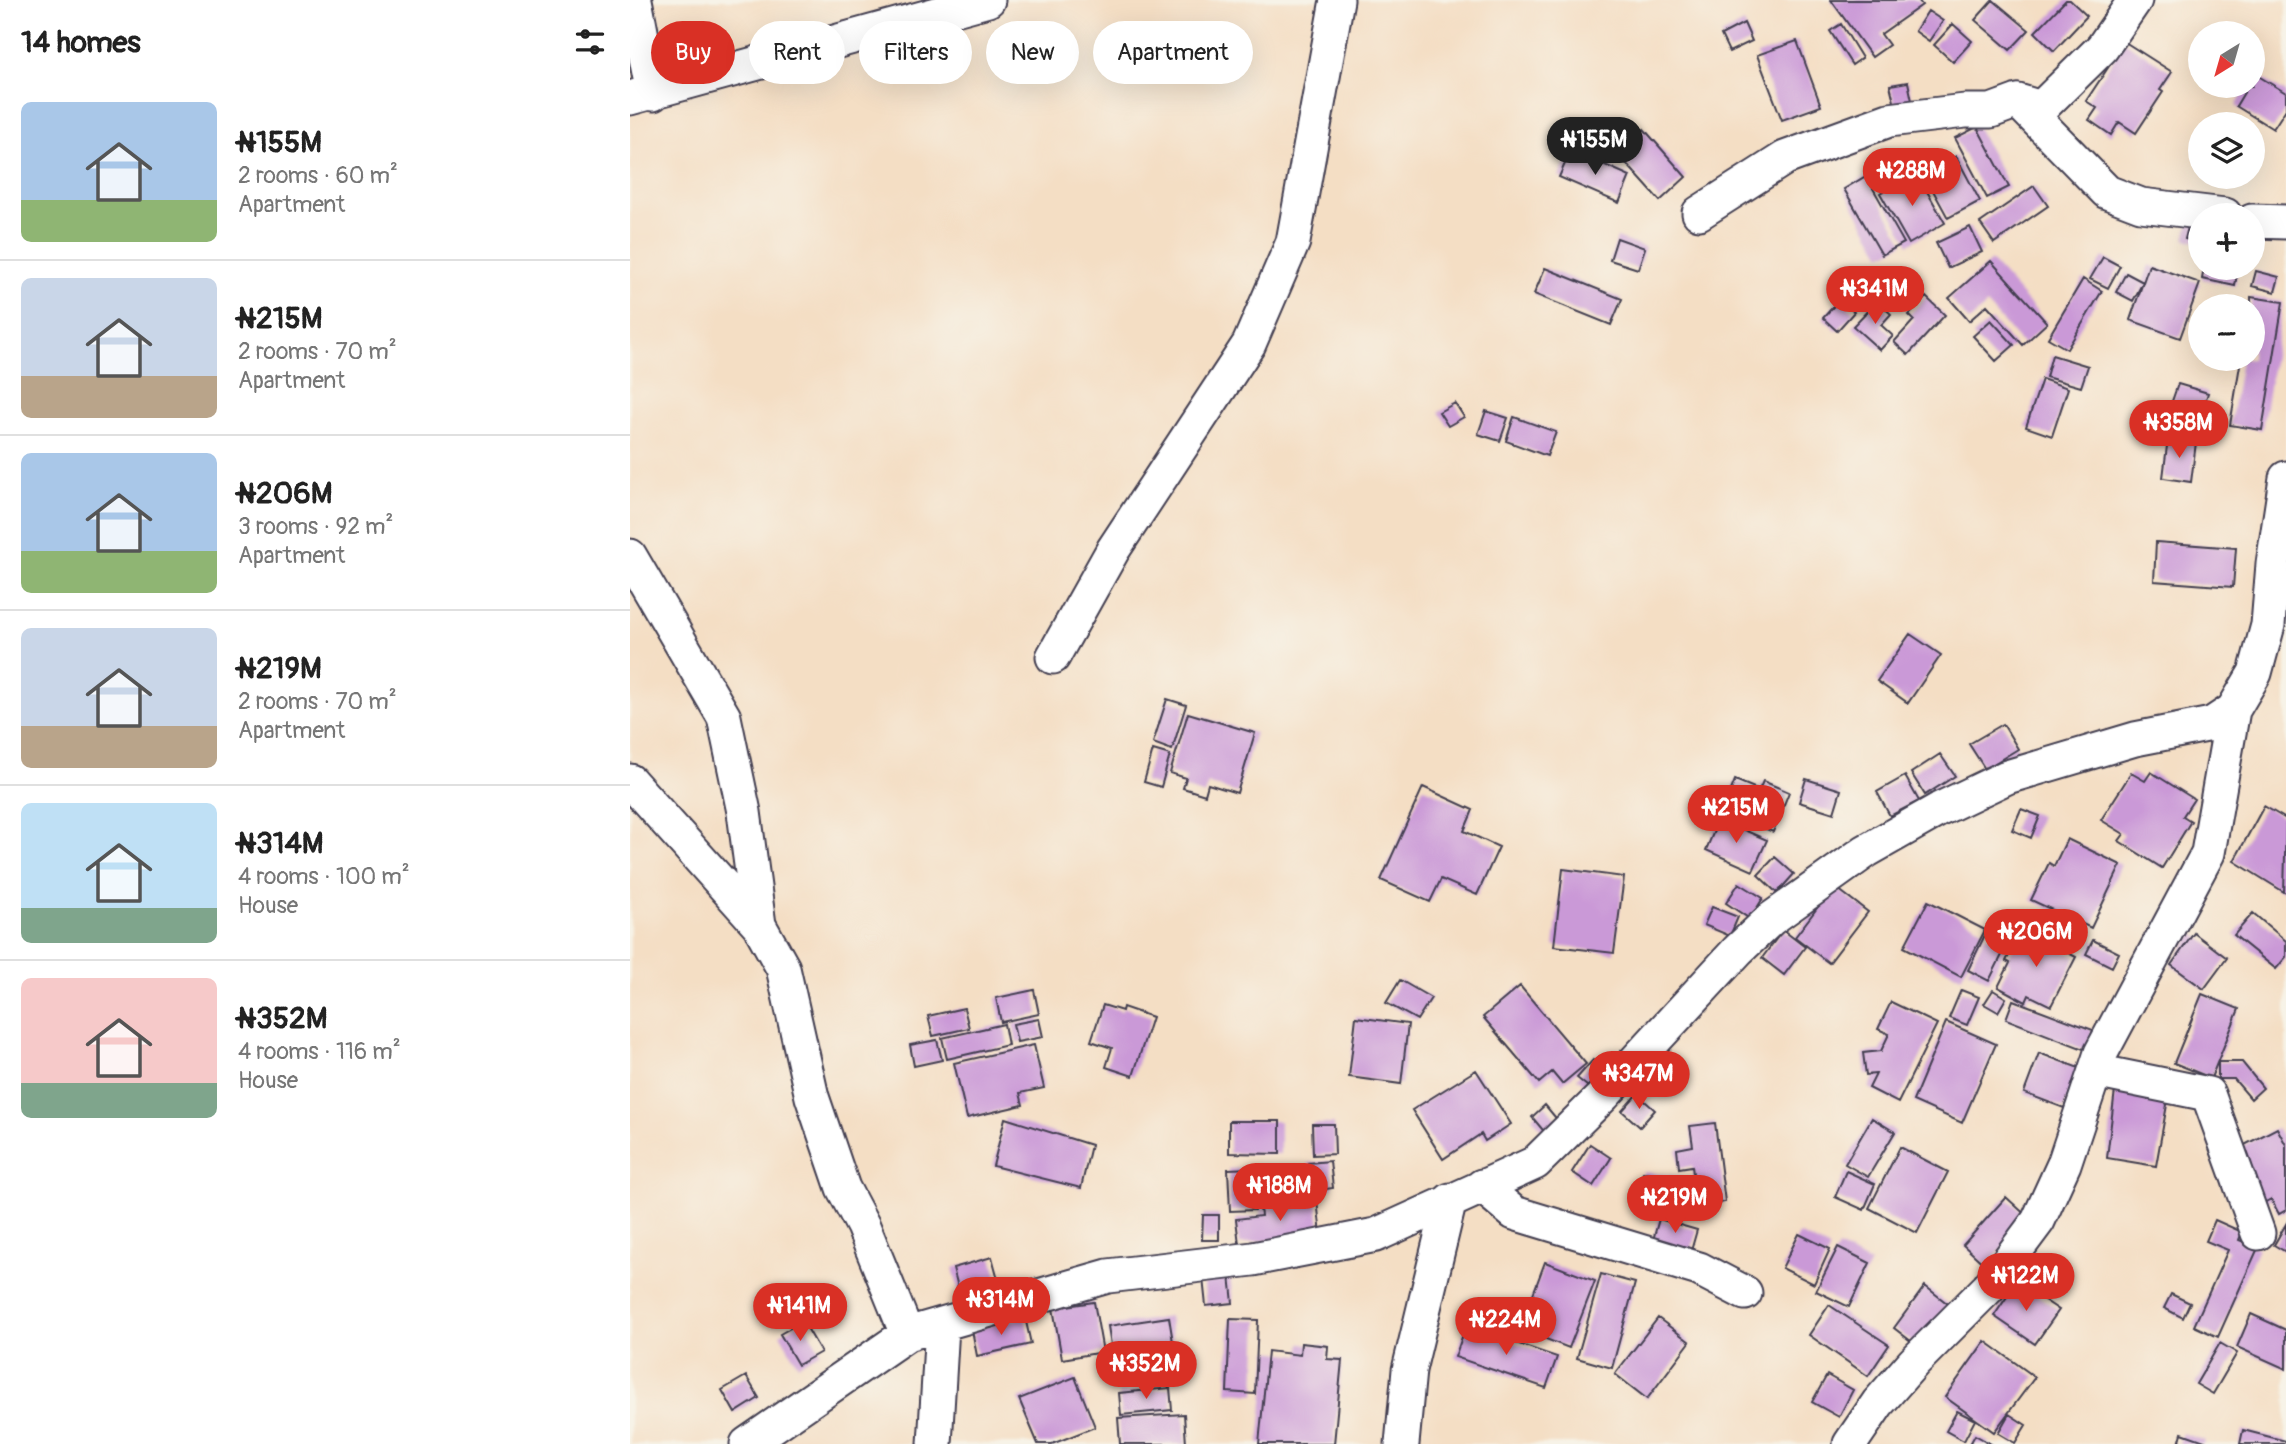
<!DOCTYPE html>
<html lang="en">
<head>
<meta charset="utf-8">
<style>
  body { margin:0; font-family:Pangolin,sans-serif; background:#f6f6f6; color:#222; height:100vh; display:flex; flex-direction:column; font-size:26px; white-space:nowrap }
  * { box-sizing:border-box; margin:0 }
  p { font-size:23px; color:#767676 }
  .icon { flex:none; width:38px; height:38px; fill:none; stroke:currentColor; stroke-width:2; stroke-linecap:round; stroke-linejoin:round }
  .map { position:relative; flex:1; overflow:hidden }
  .sheet { display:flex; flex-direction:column; background:#fff; width:630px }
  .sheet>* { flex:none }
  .banner { position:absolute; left:21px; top:21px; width:665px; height:63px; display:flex; gap:14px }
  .needle { width:46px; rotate:217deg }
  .buttons { position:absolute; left:1558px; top:21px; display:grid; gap:14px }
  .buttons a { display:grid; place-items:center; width:77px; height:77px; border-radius:50%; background:#fff; box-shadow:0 7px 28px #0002; font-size:35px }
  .price { position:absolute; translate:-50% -60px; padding:0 16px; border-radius:24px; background:#d93025; color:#fff; font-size:23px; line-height:46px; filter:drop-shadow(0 2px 4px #0008) }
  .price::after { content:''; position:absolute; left:50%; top:42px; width:21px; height:16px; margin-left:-10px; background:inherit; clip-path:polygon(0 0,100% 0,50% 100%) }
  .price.active { background:#222; color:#fff }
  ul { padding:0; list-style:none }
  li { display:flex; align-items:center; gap:21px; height:175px; padding:0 21px }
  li+li { border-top:2px solid #e0e0e0 }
  li span { display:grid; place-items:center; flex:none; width:196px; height:140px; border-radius:10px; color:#555 }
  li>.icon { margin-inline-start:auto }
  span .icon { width:84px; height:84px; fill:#fffc; stroke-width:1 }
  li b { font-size:30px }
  h2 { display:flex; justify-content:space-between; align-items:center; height:84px; padding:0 21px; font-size:30px }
  .chip { padding:0 24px; border-radius:32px; background:#fff; box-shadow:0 7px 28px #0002; font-size:24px; line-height:63px }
  .chip.active { background:#d93025; color:#fff }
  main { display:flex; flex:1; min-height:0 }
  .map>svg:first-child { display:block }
  .building { fill:#ca99d7 }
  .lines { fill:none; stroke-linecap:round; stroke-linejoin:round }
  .minor-casing { stroke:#423e50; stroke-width:37 }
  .minor { stroke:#fff; stroke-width:33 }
</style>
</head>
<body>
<main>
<section class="sheet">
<h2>14 homes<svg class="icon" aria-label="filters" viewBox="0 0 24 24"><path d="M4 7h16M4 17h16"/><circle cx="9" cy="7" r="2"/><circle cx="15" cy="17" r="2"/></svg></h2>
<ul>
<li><span style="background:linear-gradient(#a9c7e8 70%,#8fb573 0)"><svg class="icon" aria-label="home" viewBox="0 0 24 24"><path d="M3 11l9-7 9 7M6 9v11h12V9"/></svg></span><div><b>₦155M</b><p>2 rooms · 60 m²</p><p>Apartment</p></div></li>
<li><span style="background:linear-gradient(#c9d6e8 70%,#b9a48a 0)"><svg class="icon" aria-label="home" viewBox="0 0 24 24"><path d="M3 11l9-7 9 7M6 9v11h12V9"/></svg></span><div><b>₦215M</b><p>2 rooms · 70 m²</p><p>Apartment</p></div></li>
<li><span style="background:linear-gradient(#a9c7e8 70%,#8fb573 0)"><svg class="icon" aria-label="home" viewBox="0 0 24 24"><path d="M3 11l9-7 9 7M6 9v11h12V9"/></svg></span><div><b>₦206M</b><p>3 rooms · 92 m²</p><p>Apartment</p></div></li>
<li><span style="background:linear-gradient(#c9d6e8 70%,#b9a48a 0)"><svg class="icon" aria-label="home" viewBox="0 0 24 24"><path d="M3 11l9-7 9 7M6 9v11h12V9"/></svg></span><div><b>₦219M</b><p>2 rooms · 70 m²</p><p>Apartment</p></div></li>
<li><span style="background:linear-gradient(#bfe0f5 75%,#7fa58c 0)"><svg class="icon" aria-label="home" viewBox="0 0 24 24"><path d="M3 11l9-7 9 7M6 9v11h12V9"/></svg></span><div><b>₦314M</b><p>4 rooms · 100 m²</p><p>House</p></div></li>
<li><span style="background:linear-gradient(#f6c9c9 75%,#7fa58c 0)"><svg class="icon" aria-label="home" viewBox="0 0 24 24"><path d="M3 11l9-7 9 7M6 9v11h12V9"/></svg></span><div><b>₦352M</b><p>4 rooms · 116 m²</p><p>House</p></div></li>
</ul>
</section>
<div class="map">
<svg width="1656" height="1444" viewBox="0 0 1656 1444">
  <rect width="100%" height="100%" fill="#f7f3e8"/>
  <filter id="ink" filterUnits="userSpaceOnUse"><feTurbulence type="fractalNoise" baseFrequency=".0143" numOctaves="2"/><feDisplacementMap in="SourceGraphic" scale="14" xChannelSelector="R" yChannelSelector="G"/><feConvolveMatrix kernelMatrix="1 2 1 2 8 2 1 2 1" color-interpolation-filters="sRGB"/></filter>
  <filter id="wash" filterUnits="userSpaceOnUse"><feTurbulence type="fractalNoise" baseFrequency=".00686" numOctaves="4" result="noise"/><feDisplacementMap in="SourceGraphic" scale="28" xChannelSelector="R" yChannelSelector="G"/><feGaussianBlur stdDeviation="1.57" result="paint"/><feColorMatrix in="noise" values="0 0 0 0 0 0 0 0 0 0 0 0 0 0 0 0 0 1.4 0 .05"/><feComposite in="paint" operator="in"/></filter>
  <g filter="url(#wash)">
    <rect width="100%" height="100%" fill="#f4dec4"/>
    <g id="blocks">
      <!-- building -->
      <path class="building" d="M 1201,0 L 1288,0 L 1292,5 L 1251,34 L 1259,45 L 1242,57 Z
        M 1363,0 L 1399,30 L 1380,50 L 1345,20 Z
        M 1436,0 L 1440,0 L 1457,16 L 1424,51 L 1405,32 Z
        M 1298,11 L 1313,21 L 1299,41 L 1285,31 Z
        M 1114,23 L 1122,41 L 1099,52 L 1091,35 Z
        M 1211,24 L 1232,58 L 1222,65 L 1200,31 Z
        M 1323,24 L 1342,41 L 1323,62 L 1304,45 Z
        M 1167,41 L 1191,106 L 1152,120 L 1127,55 Z
        M 1495,42 L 1542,72 L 1530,90 L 1533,92 L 1506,133 L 1489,122 L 1481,135 L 1459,120 L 1467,108 L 1456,101 Z
        M 1625,74 L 1656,93 L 1656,109 L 1643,129 L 1606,106 L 1618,86 L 1622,86 Z
        M 1278,82 L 1284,110 L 1267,114 L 1260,85 Z
        M 1347,127 L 1379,187 L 1357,198 L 1325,138 Z
        M 1014,129 L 1056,177 L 1030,201 L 987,153 Z
        M 941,150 L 1000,176 L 989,203 L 929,177 Z
        M 1326,156 L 1350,201 L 1318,218 L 1294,174 Z
        M 1286,172 L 1315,223 L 1279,244 L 1250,193 Z
        M 1236,176 L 1274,243 L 1252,255 L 1214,189 Z
        M 1404,186 L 1418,206 L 1364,243 L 1350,223 Z
        M 1561,215 L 1570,217 L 1570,243 L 1555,239 Z
        M 1340,227 L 1352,252 L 1318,268 L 1306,243 Z
        M 1622,233 L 1634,236 L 1627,259 L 1622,258 Z
        M 987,238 L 1015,248 L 1008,269 L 980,260 Z
        M 1473,257 L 1490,266 L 1478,288 L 1460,279 Z
        M 1361,261 L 1417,323 L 1393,345 L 1357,305 L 1339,321 L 1319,298 Z
        M 1519,265 L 1570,283 L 1550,338 L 1500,320 Z
        M 915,268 L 992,299 L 981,325 L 904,294 Z
        M 1266,268 L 1277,278 L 1254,302 L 1243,292 Z
        M 1574,268 L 1608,268 L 1605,286 L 1572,279 Z
        M 1626,271 L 1649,277 L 1645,292 L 1622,286 Z
        M 1496,273 L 1513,282 L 1503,301 L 1486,292 Z
        M 1453,279 L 1472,291 L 1437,349 L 1418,338 Z
        M 1296,297 L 1315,315 L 1278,355 L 1264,342 L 1284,320 L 1279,315 Z
        M 1621,297 L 1653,302 L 1632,430 L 1600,425 L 1611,359 L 1622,359 Z
        M 1210,299 L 1224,312 L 1207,331 L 1193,318 Z
        M 1247,301 L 1261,314 L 1251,325 L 1263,336 L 1250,350 L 1223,326 Z
        M 1361,320 L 1384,345 L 1366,361 L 1343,336 Z
        M 1422,355 L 1458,366 L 1451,387 L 1416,377 Z
        M 1412,379 L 1438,388 L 1422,436 L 1396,427 Z
        M 1548,384 L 1578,393 L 1571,414 L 1541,404 Z
        M 825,403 L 834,417 L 818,426 L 809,412 Z
        M 856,411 L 878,418 L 870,441 L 848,434 Z
        M 884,417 L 926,432 L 917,456 L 876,441 Z
        M 1538,438 L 1566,442 L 1561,482 L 1533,478 Z
        M 1526,542 L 1606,548 L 1603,587 L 1524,581 Z
        M 1280,634 L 1311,655 L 1278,703 L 1247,681 Z
        M 537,699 L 556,705 L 542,750 L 523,743 Z
        M 558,713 L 625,733 L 607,793 L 578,784 L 575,795 L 553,788 L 556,778 L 540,773 Z
        M 1373,724 L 1388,749 L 1355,769 L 1339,744 Z
        M 523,750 L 540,755 L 531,787 L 514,782 Z
        M 1310,754 L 1325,776 L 1295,795 L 1281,773 Z
        M 1521,772 L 1564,799 L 1553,816 L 1561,821 L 1532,868 L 1489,841 L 1494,834 L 1471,820 L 1501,773 L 1515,781 Z
        M 1275,776 L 1289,801 L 1260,816 L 1247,792 Z
        M 1176,779 L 1211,790 L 1204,813 L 1169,802 Z
        M 1105,780 L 1129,790 L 1133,781 L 1159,792 L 1143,832 L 1093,811 Z
        M 793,787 L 843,810 L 834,831 L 869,847 L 847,895 L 811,879 L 800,902 L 751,880 Z
        M 1634,806 L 1656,819 L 1654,892 L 1604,861 Z
        M 1391,809 L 1410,816 L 1401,838 L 1382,830 Z
        M 1089,819 L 1137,840 L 1123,871 L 1076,850 Z
        M 1437,839 L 1491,865 L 1461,928 L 1401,900 L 1419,863 L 1424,866 Z
        M 1145,857 L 1164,874 L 1147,893 L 1128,875 Z
        M 933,869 L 994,877 L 984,953 L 924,946 Z
        M 1109,883 L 1133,898 L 1120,919 L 1096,903 Z
        M 1204,886 L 1238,912 L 1199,963 L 1165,937 Z
        M 1298,901 L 1355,930 L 1331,977 L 1274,947 Z
        M 1082,907 L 1108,917 L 1100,936 L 1074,925 Z
        M 1623,913 L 1656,941 L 1656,957 L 1646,969 L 1604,935 Z
        M 1393,929 L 1446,957 L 1421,1006 L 1399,995 L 1396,1002 L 1368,987 L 1380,963 L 1376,961 Z
        M 1153,930 L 1175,947 L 1154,975 L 1132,958 Z
        M 1564,933 L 1597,958 L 1574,989 L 1541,965 Z
        M 1355,935 L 1377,945 L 1359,981 L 1338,970 Z
        M 1463,940 L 1489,953 L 1482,967 L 1456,954 Z
        M 770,980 L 801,998 L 787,1020 L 756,1003 Z
        M 890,986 L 956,1064 L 932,1084 L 922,1072 L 909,1083 L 853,1017 Z
        M 404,990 L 409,1014 L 371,1022 L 366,998 Z
        M 1331,990 L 1349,997 L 1337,1025 L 1319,1018 Z
        M 1363,990 L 1376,998 L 1368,1012 L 1354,1004 Z
        M 1572,994 L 1609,1009 L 1581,1078 L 1544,1063 Z
        M 1383,1000 L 1463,1030 L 1456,1050 L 1376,1019 Z
        M 1261,1002 L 1307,1024 L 1268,1103 L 1239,1088 L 1246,1074 L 1236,1075 L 1233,1053 L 1251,1051 L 1259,1034 L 1248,1029 Z
        M 473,1005 L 492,1011 L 493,1007 L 522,1017 L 503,1076 L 476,1067 L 482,1048 L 461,1041 Z
        M 334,1008 L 339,1028 L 303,1036 L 298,1016 Z
        M 726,1017 L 778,1024 L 771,1084 L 719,1077 Z
        M 409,1019 L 413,1037 L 387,1042 L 383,1024 Z
        M 1316,1022 L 1366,1044 L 1332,1123 L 1283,1101 Z
        M 374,1024 L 378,1045 L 317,1059 L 312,1038 Z
        M 307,1040 L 312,1060 L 284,1066 L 280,1045 Z
        M 404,1045 L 414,1088 L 390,1093 L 393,1105 L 337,1118 L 324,1063 Z
        M 1409,1053 L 1449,1068 L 1434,1108 L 1394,1093 Z
        M 963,1060 L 977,1072 L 962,1090 L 947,1078 Z
        M 1588,1062 L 1612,1062 L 1633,1088 L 1621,1099 L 1604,1079 L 1588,1079 Z
        M 846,1070 L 881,1124 L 855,1141 L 851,1134 L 813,1159 L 782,1110 Z
        M 1485,1090 L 1538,1099 L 1526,1166 L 1477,1158 Z
        M 1007,1094 L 1025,1110 L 1010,1127 L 992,1111 Z
        M 915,1105 L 930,1123 L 917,1135 L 902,1117 Z
        M 375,1118 L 461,1145 L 451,1188 L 363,1166 Z
        M 1242,1118 L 1265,1132 L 1238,1177 L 1215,1164 Z
        M 599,1121 L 650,1121 L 650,1154 L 599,1153 Z
        M 1085,1123 L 1095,1202 L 1067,1206 L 1062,1166 L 1049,1168 L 1047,1149 L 1063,1146 L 1060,1126 Z
        M 682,1124 L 704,1124 L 705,1154 L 683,1155 Z
        M 1647,1128 L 1656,1145 L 1656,1210 L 1649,1214 L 1641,1199 L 1632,1204 L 1603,1151 Z
        M 960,1144 L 981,1158 L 963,1186 L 942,1172 Z
        M 1270,1147 L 1318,1172 L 1287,1233 L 1239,1208 Z
        M 700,1161 L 703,1188 L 682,1191 L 678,1163 Z
        M 623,1168 L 625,1210 L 600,1211 L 598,1169 Z
        M 1216,1171 L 1245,1184 L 1234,1210 L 1205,1197 Z
        M 1013,1172 L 1052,1177 L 1049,1204 L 1010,1198 Z
        M 1376,1197 L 1400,1219 L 1356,1266 L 1333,1245 Z
        M 687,1201 L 691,1234 L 609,1244 L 606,1219 L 631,1216 L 630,1208 Z
        M 573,1215 L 589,1215 L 589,1240 L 572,1240 Z
        M 1029,1219 L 1067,1230 L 1061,1251 L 1023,1240 Z
        M 1585,1220 L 1612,1232 L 1609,1240 L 1628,1248 L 1588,1337 L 1564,1326 L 1598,1250 L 1576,1241 Z
        M 1656,1224 L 1656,1252 L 1644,1245 Z
        M 1169,1234 L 1200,1249 L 1184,1284 L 1152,1268 Z
        M 1208,1247 L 1240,1263 L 1219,1307 L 1186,1291 Z
        M 362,1257 L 368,1279 L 329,1291 L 323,1268 Z
        M 915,1262 L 965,1281 L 939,1348 L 890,1329 Z
        M 971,1274 L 1005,1283 L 982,1368 L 947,1358 Z
        M 600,1275 L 603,1303 L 576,1306 L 573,1278 Z
        M 1387,1282 L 1429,1310 L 1405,1344 L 1364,1316 Z
        M 1295,1286 L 1318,1304 L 1286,1345 L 1264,1328 Z
        M 1541,1294 L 1560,1303 L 1553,1318 L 1534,1308 Z
        M 464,1302 L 473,1352 L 432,1359 L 423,1308 Z
        M 1199,1305 L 1259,1345 L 1238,1376 L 1179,1335 Z
        M 1621,1314 L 1656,1330 L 1656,1369 L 1607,1347 Z
        M 395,1317 L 401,1344 L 347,1356 L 342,1330 Z
        M 539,1317 L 546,1361 L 485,1370 L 478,1326 Z
        M 1028,1318 L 1060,1342 L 1017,1399 L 985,1374 Z
        M 600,1319 L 628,1320 L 625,1394 L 597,1392 Z
        M 173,1321 L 191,1352 L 168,1365 L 150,1334 Z
        M 836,1326 L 927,1357 L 916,1388 L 825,1357 Z
        M 1355,1341 L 1405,1377 L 1364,1432 L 1315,1397 Z
        M 671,1343 L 698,1346 L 697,1359 L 712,1360 L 704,1444 L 629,1444 L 638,1351 L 670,1355 Z
        M 1590,1343 L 1607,1353 L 1583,1394 L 1566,1384 Z
        M 1197,1375 L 1223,1390 L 1209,1417 L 1182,1402 Z
        M 116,1376 L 129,1398 L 105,1413 L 92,1390 Z
        M 445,1377 L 465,1427 L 422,1444 L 408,1444 L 389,1399 Z
        M 540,1388 L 542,1410 L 491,1415 L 489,1393 Z
        M 1327,1411 L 1345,1420 L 1334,1441 L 1316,1431 Z
        M 554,1414 L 556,1444 L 490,1444 L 488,1418 Z
        M 1379,1414 L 1396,1425 L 1385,1443 L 1368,1433 Z
        M 1613,1430 L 1656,1441 L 1656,1444 L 1610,1444 Z
        M 1552,1433 L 1575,1441 L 1574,1444 L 1549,1444 Z
        M 1345,1435 L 1361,1444 L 1340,1444 Z"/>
    </g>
  </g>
  <g filter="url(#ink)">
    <use href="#blocks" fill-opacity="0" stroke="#423e50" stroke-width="2"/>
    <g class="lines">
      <defs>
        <path id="minor" d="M 5,0 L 23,94
          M 0,98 L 358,0
          M 1388,101 L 1477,192 L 1511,205 L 1595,215
          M 1069,213 L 1155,158 L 1259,120 L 1335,111 L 1361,111 L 1388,101 L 1411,108 L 1472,48 L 1505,0
          M 1622,221 L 1656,222
          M 0,556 L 94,717 L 114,812 L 129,925
          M 423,657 L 483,550 L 619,344 L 663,242 L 707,0
          M 0,781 L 129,925 L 153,968 L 182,1097 L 213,1188 L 233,1226 L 277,1334
          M 1465,1071 L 1578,1094 L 1628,1233
          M 852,1186 L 884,1213 L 1069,1269 L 1115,1293
          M 117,1444 L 277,1334 L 478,1276 L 623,1259 L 746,1235 L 905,1163 L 974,1095 L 1108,950 L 1141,919 L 1236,851 L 1310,809 L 1377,777 L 1505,739 L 1582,724 L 1603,710
          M 305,1444 L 312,1326
          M 772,1444 L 779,1370 L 820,1200
          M 1220,1444 L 1248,1403 L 1284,1362 L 1358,1288 L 1408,1221 L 1434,1164 L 1471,1053 L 1578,853 L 1603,710 L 1625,673 L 1638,625 L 1643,564 L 1656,478"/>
      </defs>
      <!-- minor casing -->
      <use href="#minor" class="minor-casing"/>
      <!-- minor -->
      <use href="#minor" class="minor"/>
    </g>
  </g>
</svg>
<div class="buttons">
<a><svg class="needle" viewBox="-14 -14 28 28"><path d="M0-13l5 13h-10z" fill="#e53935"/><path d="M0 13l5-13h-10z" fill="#767676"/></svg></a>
<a><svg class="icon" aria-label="layers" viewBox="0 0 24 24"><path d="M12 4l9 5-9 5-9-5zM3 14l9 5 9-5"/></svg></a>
<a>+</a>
<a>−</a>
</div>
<b class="price active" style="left:965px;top:177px">₦155M</b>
<b class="price" style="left:1282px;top:208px">₦288M</b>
<b class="price" style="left:1245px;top:326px">₦341M</b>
<b class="price" style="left:1549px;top:460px">₦358M</b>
<b class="price" style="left:1106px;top:845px">₦215M</b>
<b class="price" style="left:1406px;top:969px">₦206M</b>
<b class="price" style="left:1009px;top:1111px">₦347M</b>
<b class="price" style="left:650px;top:1223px">₦188M</b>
<b class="price" style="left:1045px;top:1235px">₦219M</b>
<b class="price" style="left:1396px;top:1313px">₦122M</b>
<b class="price" style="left:371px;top:1337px">₦314M</b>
<b class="price" style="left:170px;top:1343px">₦141M</b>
<b class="price" style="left:876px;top:1357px">₦224M</b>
<b class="price" style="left:516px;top:1401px">₦352M</b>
<div class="banner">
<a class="chip active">Buy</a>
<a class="chip">Rent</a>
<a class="chip">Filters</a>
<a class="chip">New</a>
<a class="chip">Apartment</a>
</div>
</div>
</main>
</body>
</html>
